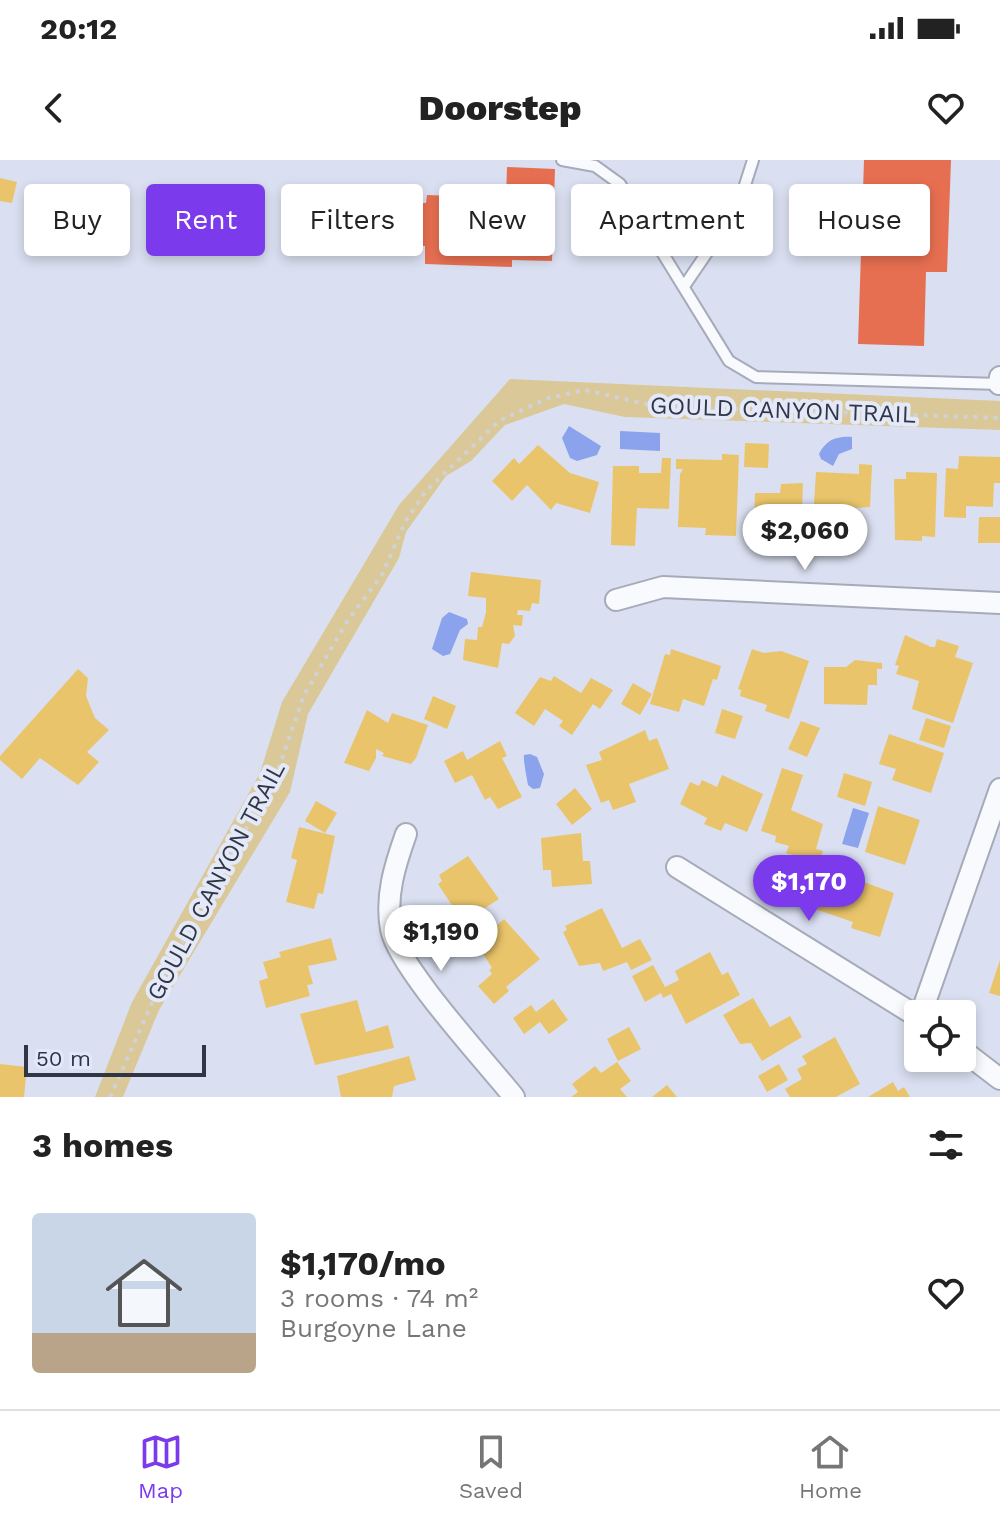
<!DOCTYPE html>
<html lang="en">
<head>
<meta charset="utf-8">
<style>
  body { margin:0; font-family:"Work Sans",sans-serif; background:#f2f2f2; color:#222; height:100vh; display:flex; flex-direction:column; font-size:30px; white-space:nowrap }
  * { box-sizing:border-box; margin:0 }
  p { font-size:26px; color:#767676 }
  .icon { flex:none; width:44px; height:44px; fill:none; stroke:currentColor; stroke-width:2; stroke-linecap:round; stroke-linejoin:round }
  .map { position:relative; height:937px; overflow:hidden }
  .drawer { display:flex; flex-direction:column; background:#fff; flex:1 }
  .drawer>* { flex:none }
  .guide { position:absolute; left:24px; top:24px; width:952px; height:72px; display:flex; gap:16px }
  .controls { position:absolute; left:904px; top:840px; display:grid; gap:16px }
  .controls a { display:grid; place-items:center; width:72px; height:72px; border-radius:8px; background:#fff; box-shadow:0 4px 12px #0003; font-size:40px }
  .scale { position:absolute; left:24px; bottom:20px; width:182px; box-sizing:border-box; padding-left:8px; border:4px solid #303645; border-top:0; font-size:22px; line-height:28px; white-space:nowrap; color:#303645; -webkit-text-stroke:6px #e3e9f9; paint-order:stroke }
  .price { position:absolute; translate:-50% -68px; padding:0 18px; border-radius:28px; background:#fff; color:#222; font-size:26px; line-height:52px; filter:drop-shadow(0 2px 4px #0008) }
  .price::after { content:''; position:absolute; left:50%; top:48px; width:24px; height:18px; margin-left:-12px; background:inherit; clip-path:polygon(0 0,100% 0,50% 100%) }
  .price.on { background:#7c3aed; color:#fff }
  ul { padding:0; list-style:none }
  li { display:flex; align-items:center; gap:24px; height:200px; padding:0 32px }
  li span { display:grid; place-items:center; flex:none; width:224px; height:160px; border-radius:8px; color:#555 }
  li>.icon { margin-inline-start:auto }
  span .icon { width:96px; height:96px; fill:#fffc; stroke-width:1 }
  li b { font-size:34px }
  h2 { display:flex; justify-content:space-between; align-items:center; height:96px; padding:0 32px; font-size:34px }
  .pill { padding:0 28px; border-radius:8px; background:#fff; box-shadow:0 4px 12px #0003; font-size:28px; line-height:72px }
  .pill.on { background:#7c3aed; color:#fff }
  .status { display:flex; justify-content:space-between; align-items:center; height:56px; padding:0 40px; background:#fff; direction:ltr }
  .status svg { height:22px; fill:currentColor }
  header { display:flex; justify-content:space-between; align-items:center; height:104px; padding:0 32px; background:#fff; font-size:36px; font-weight:800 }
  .tab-bar { display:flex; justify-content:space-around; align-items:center; height:112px; border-top:2px solid #e0e0e0; background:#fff; font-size:22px; color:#767676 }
  .tab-bar a { display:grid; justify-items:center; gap:4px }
  .tab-bar .on { color:#7c3aed }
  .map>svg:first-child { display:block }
  .green { fill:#dac898 }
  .water { fill:#8ba2ec }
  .homes { fill:#e9c46a }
  .shops { fill:#e76f51 }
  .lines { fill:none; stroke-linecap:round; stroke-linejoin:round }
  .service-casing { stroke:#a6abb9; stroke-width:14 }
  .minor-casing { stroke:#a6abb9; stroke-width:24 }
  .path { stroke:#d1d2d8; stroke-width:4; stroke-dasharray:4 6; stroke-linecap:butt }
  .service { stroke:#f9fafd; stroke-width:10 }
  .minor { stroke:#f9fafd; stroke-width:20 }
  .labels { text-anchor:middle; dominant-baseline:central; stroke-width:8; stroke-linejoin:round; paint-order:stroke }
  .street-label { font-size:24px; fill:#303645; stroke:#e3e9f9 }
</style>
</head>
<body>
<div class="status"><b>20:12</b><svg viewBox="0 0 49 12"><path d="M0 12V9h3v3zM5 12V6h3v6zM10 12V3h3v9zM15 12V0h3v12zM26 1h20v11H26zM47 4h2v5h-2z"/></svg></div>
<header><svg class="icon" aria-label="back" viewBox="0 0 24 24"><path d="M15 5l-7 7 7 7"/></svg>Doorstep<svg class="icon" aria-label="heart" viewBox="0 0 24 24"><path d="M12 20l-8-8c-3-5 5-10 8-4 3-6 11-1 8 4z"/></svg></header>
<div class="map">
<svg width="1000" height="937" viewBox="0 0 1000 937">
  <rect width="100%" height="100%" fill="#dae0f1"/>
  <!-- green -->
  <path class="green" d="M 510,219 L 1000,241 L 1000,270 L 625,257 L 564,244 L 505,265 L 471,301 L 446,316 L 406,372 L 399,398 L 308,554 L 290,632 L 159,850 L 123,937 L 95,937 L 132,842 L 260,613 L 282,542 L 399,345 Z"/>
  <!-- water -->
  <path class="water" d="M 569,266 L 601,286 L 597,295 L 577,301 L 570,298 L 562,278 Z
    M 620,271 L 660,273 L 660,291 L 620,289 Z
    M 852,277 L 852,289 L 839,294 L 833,306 L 821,299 L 819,294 C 826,280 836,276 852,277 Z
    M 449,452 L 467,459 L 468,464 L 460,470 L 450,494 L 443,496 L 432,489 L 442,458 Z
    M 530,594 L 537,597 L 544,614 L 540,628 L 533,629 L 528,625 C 527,619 523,599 524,595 Z
    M 853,648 L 869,653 L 858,688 L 842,684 Z"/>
  <!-- homes -->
  <path class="homes" d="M 0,18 L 17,22 L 12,43 L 0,41 Z
    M 745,283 L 769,284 L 768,308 L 744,307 Z
    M 538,285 L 570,313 L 599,322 L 590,353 L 556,343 L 551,350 L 527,325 L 512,341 L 492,321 L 514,298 L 519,304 Z
    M 722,294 L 739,295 L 736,376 L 705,375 L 706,368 L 678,367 L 680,314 L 683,309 L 676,309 L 676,299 L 722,300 Z
    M 959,296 L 1000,297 L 1000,323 L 994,323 L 993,347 L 966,346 L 966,358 L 944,357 L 946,308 L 958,309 Z
    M 662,298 L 671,298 L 669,349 L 637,348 L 635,386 L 611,385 L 613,306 L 639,306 L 639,313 L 661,313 Z
    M 859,304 L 872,305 L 870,347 L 837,349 L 836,374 L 812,376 L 816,312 L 859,314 Z
    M 906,312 L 937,313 L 935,377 L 922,376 L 922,381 L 895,380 L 894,319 L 906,319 Z
    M 803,323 L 801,376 L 783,376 L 783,368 L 778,368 L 778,365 L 754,364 L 755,333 L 780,333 L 781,324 Z
    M 979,357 L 1000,357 L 1000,383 L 978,383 Z
    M 471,412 L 541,420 L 539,444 L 532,443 L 530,451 L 518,450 L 517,455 L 523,455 L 522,466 L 513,465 L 515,476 L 509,484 L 502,483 L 498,508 L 463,500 L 465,479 L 477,480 L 478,467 L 482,467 L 486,452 L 486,438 L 468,436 Z
    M 905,475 L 931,487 L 935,487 L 937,479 L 959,486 L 955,497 L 973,503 L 953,563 L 912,549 L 919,521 L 896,514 L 899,506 L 895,505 Z
    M 671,489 L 721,506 L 717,520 L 713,519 L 704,546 L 683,539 L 679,552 L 650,544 L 665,494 L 670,495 Z
    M 752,489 L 764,493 L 781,491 L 809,501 L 789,559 L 765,551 L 767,545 L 740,536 L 741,530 L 738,529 Z
    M 855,500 L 882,503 L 882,509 L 877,509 L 877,525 L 868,525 L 867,545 L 824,544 L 824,507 L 846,507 Z
    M 78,509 L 88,518 L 86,536 L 95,558 L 109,570 L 87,592 L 99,602 L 78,625 L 40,598 L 22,619 L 0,600 L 0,596 Z
    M 554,516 L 581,533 L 591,518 L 613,530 L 600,549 L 593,544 L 572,575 L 559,566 L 563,561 L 545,549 L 534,566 L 515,553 L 540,517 L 551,521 Z
    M 633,523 L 652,534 L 640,555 L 621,544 Z
    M 433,536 L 456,546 L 447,569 L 424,559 Z
    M 722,549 L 743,556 L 735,579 L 715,573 Z
    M 367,550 L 388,563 L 392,553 L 428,565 L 416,598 L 411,604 L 382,596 L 384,593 L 376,589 L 376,598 L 369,611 L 344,603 Z
    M 926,558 L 951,566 L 944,588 L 919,580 Z
    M 801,561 L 820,568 L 807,597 L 788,589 Z
    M 645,570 L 649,581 L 657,578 L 669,609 L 629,624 L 636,642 L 613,650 L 609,640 L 601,643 L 586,605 L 602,600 L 599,592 Z
    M 889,574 L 944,593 L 931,633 L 892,620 L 896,609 L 879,604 Z
    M 500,581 L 507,596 L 502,598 L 522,637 L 498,649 L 490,637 L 485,640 L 472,615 L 455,623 L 444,601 L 463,591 L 467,600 Z
    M 782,608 L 803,615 L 791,650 L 823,664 L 816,689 L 823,691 L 814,720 L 790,712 L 796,696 L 786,693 L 789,686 L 775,682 L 776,676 L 761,671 Z
    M 844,613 L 872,622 L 865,646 L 837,637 Z
    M 722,615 L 763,634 L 747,672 L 725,663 L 721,671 L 704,664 L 707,658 L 680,644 L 690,622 L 699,626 L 702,620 L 717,627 Z
    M 575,628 L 592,649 L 572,665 L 556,644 Z
    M 316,641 L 337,653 L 325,673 L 305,661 Z
    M 878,646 L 920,660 L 905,705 L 865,692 Z
    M 299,667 L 335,676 L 323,734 L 318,733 L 314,749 L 286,742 L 297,700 L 291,698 Z
    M 581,673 L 583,701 L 590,701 L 592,724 L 552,727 L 551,710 L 543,710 L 541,678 Z
    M 468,696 L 499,739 L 463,762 L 438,724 L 442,721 L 439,715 Z
    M 844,715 L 894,733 L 880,777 L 851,768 L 853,762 L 815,749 L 823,725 L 839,730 Z
    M 602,748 L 622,788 L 640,779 L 652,800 L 631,810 L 627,802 L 603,811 L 600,803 L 579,806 L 563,772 L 567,770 L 565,766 Z
    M 504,759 L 540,799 L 506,827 L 509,831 L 494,844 L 478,826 L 492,814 L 489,810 L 492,808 L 476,783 Z
    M 331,778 L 337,800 L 308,806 L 313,824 L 307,825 L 310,836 L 266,848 L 259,821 L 268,818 L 263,802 L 281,797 L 279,792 Z
    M 710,792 L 722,815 L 728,812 L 740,835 L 686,864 L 671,834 L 663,838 L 661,833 L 645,842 L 632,816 L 653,805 L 665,827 L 679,820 L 675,811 Z
    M 1000,800 L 1000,836 L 989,833 Z
    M 753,838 L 770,867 L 790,856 L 802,877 L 762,901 L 751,883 L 740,884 L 723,855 Z
    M 553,839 L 568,860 L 549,874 L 540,862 L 524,874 L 513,858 L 531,845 L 536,852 Z
    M 357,840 L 366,872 L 388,865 L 394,888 L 315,905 L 300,854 Z
    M 629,867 L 641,889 L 618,901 L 607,879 Z
    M 835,877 L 860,924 L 836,937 L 790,937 L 785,929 L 802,919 L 797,909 L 807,904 L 802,896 Z
    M 409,896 L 416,920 L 394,926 L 392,937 L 341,937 L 337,916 Z
    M 617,902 L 631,921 L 620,929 L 627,937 L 571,937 L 578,932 L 572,924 L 595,906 L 601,913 Z
    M 0,904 L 27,907 L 24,937 L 0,937 Z
    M 779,904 L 788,920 L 767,932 L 758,916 Z
    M 893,922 L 898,931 L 904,927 L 910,937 L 868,937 Z
    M 667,925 L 677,937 L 652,937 Z"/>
  <!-- shops -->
  <path class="shops" d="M 864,0 L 951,0 L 947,112 L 926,112 L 924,186 L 858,184 Z
    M 507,7 L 555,9 L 552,101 L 512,100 L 512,107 L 425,104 L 425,86 L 416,86 L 418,43 L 426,43 L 427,35 L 506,38 Z"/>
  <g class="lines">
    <defs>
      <path id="service" d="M 562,0 L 595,6 L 620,24 L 729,201 L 756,217 L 1000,224
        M 685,125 L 738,47 L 753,0"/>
      <path id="minor" d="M 999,224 L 1000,217
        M 616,440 L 663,427 L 1000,443
        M 406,674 C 395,705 385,736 391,769 C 398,807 487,903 514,937
        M 677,707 L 918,857
        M 921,854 L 1000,629
        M 962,890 L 1000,919"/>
    </defs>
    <!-- service casing -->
    <use href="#service" class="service-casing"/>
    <!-- minor casing -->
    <use href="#minor" class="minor-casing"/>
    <!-- path -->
    <path class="path" d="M 110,937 L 165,814 L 225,703 L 273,625 L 304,535 L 348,460 L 382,415 L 405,362 L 426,331 L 499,261 L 548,238 L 585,230 L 655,246 L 1000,258"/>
    <!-- service -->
    <use href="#service" class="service"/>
    <!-- minor -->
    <use href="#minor" class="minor"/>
  </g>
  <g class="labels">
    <!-- street labels -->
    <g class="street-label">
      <text transform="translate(783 250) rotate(2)">GOULD CANYON TRAIL</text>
      <text transform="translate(216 721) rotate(-62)">GOULD CANYON TRAIL</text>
    </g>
  </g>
</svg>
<div class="controls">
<a><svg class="icon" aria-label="locate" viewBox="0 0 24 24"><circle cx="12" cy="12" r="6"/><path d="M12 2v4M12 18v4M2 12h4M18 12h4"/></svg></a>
</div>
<div class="scale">50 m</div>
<b class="price" style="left:805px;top:412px">$2,060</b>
<b class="price on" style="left:809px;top:763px">$1,170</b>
<b class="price" style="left:441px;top:813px">$1,190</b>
<div class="guide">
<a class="pill">Buy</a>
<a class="pill on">Rent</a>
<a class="pill">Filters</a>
<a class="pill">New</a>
<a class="pill">Apartment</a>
<a class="pill">House</a>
</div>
</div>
<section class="drawer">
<h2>3 homes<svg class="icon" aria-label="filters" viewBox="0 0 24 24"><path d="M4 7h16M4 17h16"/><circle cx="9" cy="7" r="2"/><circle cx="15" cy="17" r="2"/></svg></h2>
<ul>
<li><span style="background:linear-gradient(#c9d6e8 75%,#b9a48a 0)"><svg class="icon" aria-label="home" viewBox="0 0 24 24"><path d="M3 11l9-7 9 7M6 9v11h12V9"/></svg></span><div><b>$1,170/mo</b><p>3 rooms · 74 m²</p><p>Burgoyne Lane</p></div><svg class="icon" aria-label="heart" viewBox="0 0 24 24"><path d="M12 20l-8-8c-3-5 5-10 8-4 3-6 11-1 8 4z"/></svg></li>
</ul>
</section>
<nav class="tab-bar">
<a class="on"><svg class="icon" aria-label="map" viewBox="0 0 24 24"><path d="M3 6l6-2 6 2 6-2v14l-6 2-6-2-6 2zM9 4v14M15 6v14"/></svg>Map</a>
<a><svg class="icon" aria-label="saved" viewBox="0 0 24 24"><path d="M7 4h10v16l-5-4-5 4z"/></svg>Saved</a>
<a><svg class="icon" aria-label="home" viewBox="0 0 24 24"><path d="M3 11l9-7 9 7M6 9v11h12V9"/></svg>Home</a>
</nav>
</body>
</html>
